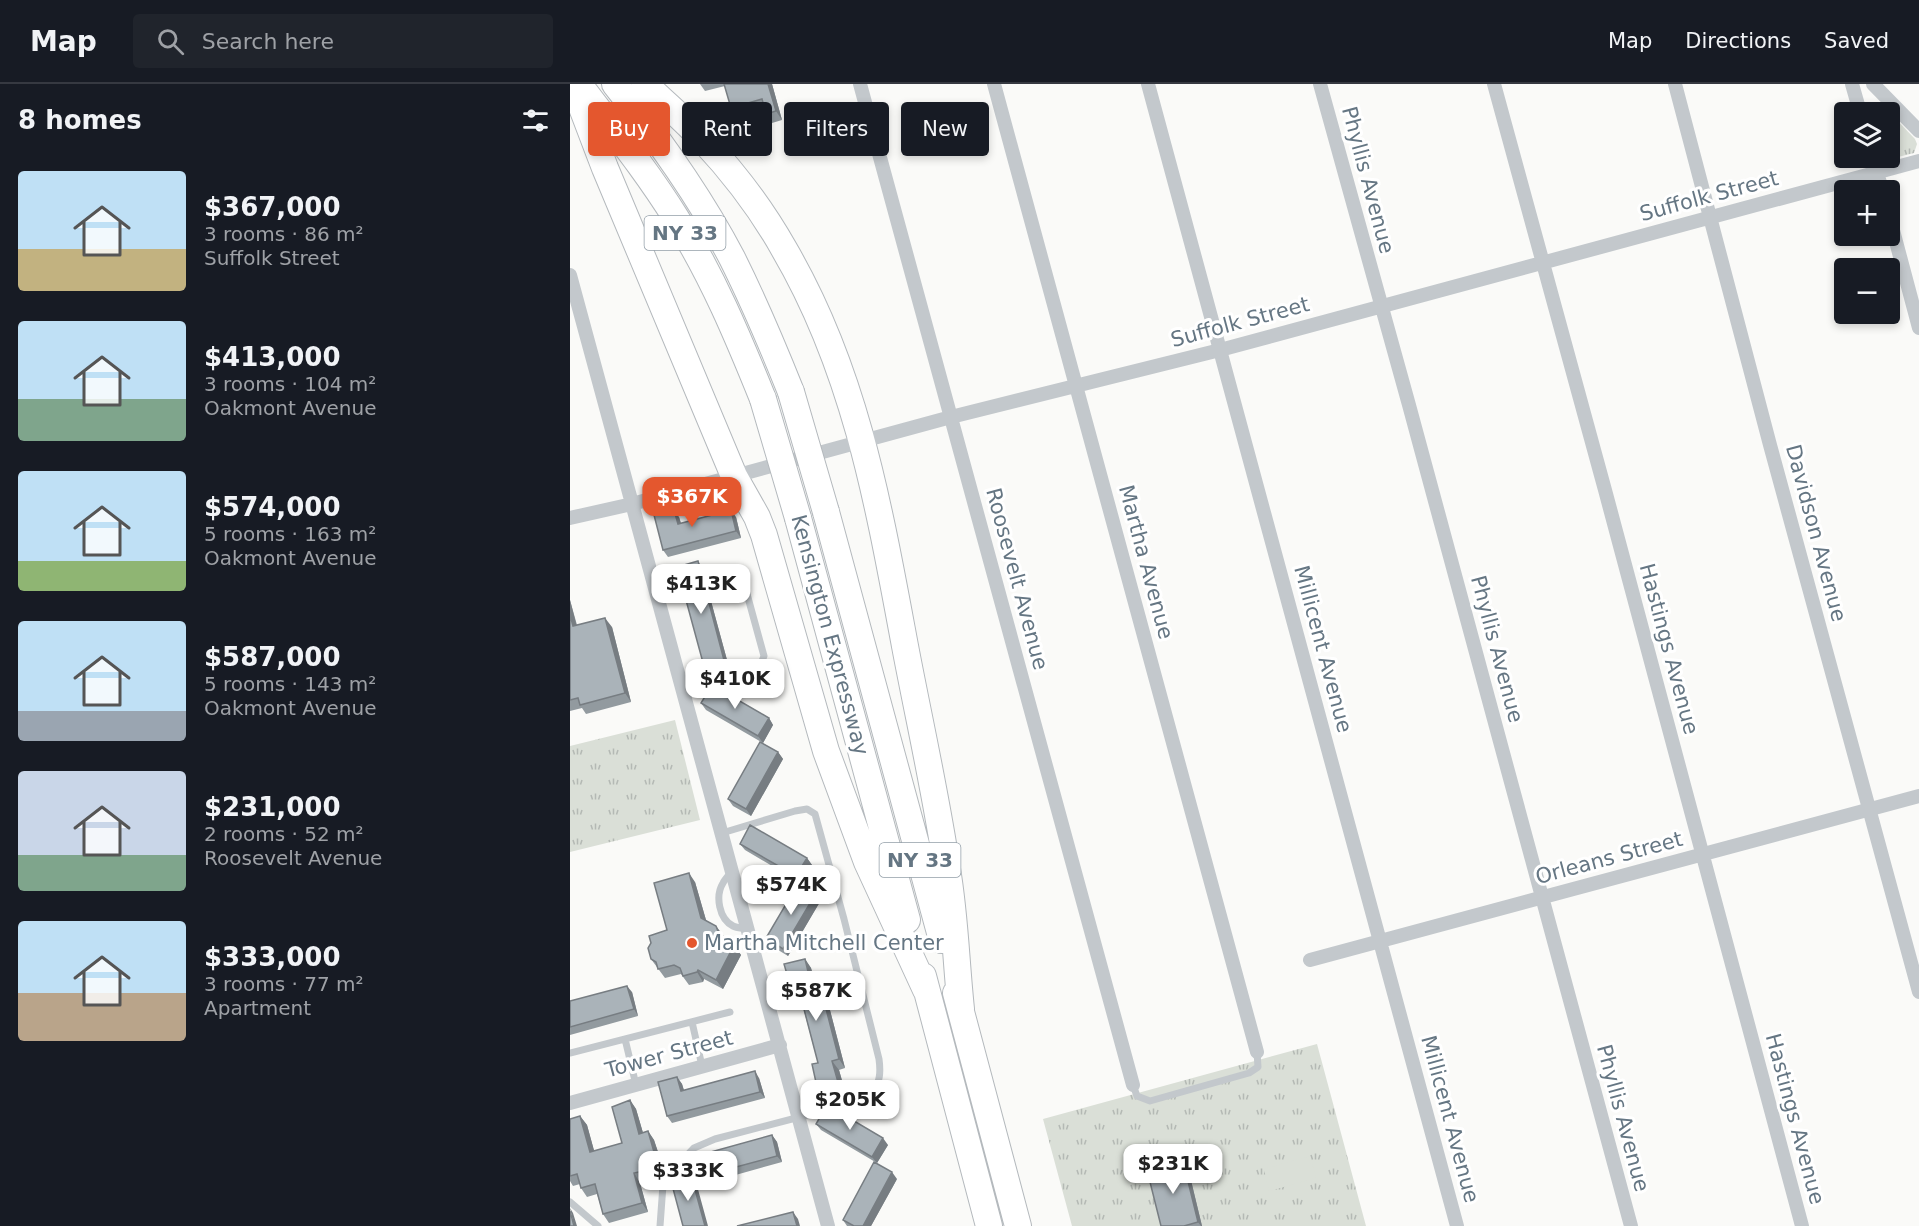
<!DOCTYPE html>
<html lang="en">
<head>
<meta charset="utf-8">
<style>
  body { margin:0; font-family:"DejaVu Sans",sans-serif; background:#20242c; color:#f1f3f6; height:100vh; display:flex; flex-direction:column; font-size:22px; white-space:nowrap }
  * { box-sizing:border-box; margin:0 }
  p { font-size:20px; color:#9ea1a6 }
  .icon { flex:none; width:33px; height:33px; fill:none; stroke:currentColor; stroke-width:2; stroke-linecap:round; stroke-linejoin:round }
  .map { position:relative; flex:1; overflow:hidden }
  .side { display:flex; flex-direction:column; background:#171b24; width:570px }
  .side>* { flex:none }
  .top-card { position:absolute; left:18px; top:18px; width:570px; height:54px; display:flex; gap:12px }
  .buttons { position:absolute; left:1264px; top:18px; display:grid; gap:12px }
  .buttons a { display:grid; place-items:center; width:66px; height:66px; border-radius:6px; background:#171b24; box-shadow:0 3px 9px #0003; font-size:30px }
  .price { position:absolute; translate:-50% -51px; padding:0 14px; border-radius:12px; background:#fff; color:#222; font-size:20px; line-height:39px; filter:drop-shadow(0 2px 3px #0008) }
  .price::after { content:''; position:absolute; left:50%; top:36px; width:18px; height:14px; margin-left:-9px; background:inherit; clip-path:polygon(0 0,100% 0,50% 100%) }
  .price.active { background:#e4572e; color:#fff }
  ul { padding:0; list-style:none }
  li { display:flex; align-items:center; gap:18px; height:150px; padding:0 18px }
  li span { display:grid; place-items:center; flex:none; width:168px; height:120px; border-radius:6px; color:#555 }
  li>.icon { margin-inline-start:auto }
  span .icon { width:72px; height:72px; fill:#fffc; stroke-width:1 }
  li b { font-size:26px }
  h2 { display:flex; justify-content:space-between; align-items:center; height:72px; padding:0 18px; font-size:26px }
  .pill { padding:0 21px; border-radius:6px; background:#171b24; box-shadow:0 3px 9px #0003; font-size:21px; line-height:54px }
  .pill.active { background:#e4572e; color:#fff }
  header { display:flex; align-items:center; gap:36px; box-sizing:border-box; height:84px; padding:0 30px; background:#171b24; border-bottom:2px solid #363941 }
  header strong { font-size:28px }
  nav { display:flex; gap:33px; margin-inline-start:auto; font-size:21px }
  .search { width:420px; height:54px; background:#20242c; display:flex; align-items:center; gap:15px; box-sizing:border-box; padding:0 21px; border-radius:6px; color:#9ea1a6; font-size:22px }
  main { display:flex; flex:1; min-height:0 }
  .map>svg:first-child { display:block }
  .grass { fill:url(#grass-tufts) }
  .pitch { fill:#dadfd7 }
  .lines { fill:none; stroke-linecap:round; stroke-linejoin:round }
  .motorway-casing { stroke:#b4b9bd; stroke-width:28 }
  .service { stroke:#c3c8cc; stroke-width:7 }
  .minor { stroke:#c3c8cc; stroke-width:14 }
  .motorway { stroke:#fff; stroke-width:26 }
  .motorway-bridge-casing { stroke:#b4b9bd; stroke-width:28; stroke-linecap:butt }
  .motorway-bridge { stroke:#fff; stroke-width:26 }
  .wall { fill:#929a9f }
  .shaded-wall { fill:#777d82 }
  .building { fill:#aab3b9; stroke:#777d82; stroke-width:1.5 }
  .poi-dot { fill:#e4572e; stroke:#fff; stroke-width:2 }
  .labels { text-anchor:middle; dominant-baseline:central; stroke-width:6; stroke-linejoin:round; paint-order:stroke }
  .shield { fill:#fff; stroke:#939fa8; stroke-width:1.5 }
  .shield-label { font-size:20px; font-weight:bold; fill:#657683 }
  .street-label { font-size:21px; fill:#657683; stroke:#fff }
  .poi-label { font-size:21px; fill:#657683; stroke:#fff; text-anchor:start }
</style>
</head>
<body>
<header>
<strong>Map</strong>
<div class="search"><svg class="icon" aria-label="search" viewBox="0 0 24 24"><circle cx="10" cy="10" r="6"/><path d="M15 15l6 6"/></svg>Search here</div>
<nav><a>Map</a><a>Directions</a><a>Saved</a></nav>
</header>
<main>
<section class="side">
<h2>8 homes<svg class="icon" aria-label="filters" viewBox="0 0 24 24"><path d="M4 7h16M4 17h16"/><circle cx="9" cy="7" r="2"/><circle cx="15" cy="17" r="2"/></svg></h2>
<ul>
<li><span style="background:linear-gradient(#bfe0f5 65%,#c2b280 0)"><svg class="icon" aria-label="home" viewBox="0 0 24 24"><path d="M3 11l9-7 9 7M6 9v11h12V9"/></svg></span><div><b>$367,000</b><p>3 rooms · 86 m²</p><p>Suffolk Street</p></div></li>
<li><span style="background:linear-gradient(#bfe0f5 65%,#7fa58c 0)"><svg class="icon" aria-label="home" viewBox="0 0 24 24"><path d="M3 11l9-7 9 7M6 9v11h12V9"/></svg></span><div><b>$413,000</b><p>3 rooms · 104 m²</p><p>Oakmont Avenue</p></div></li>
<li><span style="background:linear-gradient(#bfe0f5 75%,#8fb573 0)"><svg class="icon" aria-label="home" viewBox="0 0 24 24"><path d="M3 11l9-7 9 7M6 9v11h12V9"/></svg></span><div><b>$574,000</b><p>5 rooms · 163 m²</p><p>Oakmont Avenue</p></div></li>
<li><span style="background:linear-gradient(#bfe0f5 75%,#9aa5b1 0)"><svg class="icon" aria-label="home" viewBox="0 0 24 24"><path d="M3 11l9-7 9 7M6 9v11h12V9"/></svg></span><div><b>$587,000</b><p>5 rooms · 143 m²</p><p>Oakmont Avenue</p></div></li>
<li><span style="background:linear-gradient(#c9d6e8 70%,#7fa58c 0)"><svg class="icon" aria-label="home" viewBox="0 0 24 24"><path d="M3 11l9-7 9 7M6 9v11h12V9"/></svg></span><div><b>$231,000</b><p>2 rooms · 52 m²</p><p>Roosevelt Avenue</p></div></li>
<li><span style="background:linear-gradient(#bfe0f5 60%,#b9a48a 0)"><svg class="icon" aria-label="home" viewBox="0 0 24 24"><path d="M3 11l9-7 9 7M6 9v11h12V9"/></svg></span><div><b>$333,000</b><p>3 rooms · 77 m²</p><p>Apartment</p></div></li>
</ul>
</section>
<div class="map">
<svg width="1349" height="1142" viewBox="0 0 1349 1142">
  <defs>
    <pattern id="grass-tufts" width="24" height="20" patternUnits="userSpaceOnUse" patternTransform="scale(1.5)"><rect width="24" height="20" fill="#dadfd7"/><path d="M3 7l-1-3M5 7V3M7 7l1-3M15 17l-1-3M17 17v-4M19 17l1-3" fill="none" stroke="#b4b9b4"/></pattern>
  </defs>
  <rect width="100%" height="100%" fill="#fafaf8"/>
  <!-- grass -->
  <path class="grass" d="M 1320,29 L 1345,55 L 1347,60 L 1344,69 L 1316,76 L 1312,74 L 1320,74 Z
    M 105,636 L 130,736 L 0,768 L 0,662 Z
    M 747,960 L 796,1142 L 502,1142 L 473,1035 Z"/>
  <!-- pitch -->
  <path class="pitch" d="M 740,1072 L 746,1094 L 699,1107 L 694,1085 Z"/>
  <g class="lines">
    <defs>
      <path id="motorway" d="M 3,0 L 35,84 L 164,392 L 187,433 L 194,451 L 256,667 L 297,778 L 356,906
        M 45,0 C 88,54 130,113 162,174 C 184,218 203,263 221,308
        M 75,0 C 94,19 115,36 133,56 C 164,89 192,126 214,165 C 286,288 309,423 335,562 C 349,636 366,710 377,785 C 385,831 386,878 391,925
        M 14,7 C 46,49 78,89 106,134 C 142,191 168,253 193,315
        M 256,428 L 372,856
        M 228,434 L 337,836
        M 353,892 L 419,1142
        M 386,909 L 448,1142"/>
    </defs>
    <!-- motorway casing -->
    <use href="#motorway" class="motorway-casing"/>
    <!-- service -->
    <path class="service" d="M 114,611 L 188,587 L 194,572 L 171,488
      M 162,787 C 159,791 155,795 153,799 C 145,812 149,835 163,842 C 167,844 173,844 177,845
      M 122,938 L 132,982
      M 55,955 L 66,1001
      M 0,969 L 160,928
      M 563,1001 L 567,1012 L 580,1017 L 679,989 L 688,983 L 687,968
      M 0,1118 L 28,1142
      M 90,1142 L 93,1101 L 108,1081 L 124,1064 L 145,1055 L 291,1017 C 308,1003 312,997 309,975 L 274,835 L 245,730 L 237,725 L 225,727 L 152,749"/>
    <!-- minor -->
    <path class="minor" d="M 290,0 L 563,1001
      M 424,0 L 687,968
      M 578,0 L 887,1142
      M 750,0 L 839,321 L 1061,1142
      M 924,0 L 1035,406 L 1232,1142
      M 1105,0 L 1200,361 L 1349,908
      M 1282,0 L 1290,28
      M 1303,0 L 1349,47
      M 1303,74 L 1312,106
      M 1320,135 L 1349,244
      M 0,191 L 258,1142
      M 0,434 L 62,420 L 381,333 L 650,266 L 1349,77
      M 740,876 L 1349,712
      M 0,1019 L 210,961"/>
    <!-- motorway -->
    <use href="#motorway" class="motorway"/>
    <defs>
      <path id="motorway-bridge" d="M 221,308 L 256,428
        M 193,315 L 228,434"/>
    </defs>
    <!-- motorway-bridge casing -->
    <use href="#motorway-bridge" class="motorway-bridge-casing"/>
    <!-- motorway-bridge -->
    <use href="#motorway-bridge" class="motorway-bridge"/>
  </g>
  <!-- wall -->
  <path class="wall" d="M 130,0 L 202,0 L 212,36 L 202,39 L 196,30 L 195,26 L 167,33 L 161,24 L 155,2 L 135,7 Z
    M 109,433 L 111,439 L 166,433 L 171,454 L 98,473 L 93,466 Z
    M 132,484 L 160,587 L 140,593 L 135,586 Z
    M 0,516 L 7,541 L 42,543 L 61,618 L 16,630 L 12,624 L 0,627 Z
    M 131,619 L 199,634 L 203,641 L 193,659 L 136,626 Z
    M 208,668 L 213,675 L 181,732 L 163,722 L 158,715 Z
    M 170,760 L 237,774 L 242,781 L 231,799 L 175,766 Z
    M 125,798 L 136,836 L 153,851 L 154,856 L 164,861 L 171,871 L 153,905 L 134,895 L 133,898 L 119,901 L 111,890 L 95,894 L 81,875 Z
    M 246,809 L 251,816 L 218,872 L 200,861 L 196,854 Z
    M 235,875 L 241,884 L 244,895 L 254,903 L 275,984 L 269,986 L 275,1007 L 254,1012 L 247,1003 L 248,979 L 230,912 L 227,913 L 221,904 Z
    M 62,908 L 68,932 L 0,951 L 0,917 Z
    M 107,993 L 112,1000 L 114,1006 L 189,994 L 195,1014 L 102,1039 L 97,1032 Z
    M 60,1016 L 66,1025 L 73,1049 L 78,1047 L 84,1056 L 91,1077 L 80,1080 L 84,1095 L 70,1099 L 78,1128 L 39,1139 L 33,1130 L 27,1110 L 17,1113 L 11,1104 L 10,1100 L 3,1102 L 0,1097 L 0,1035 L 10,1032 L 17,1041 L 24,1067 L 52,1059 Z
    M 246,1040 L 318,1061 L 307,1079 L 251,1046 Z
    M 202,1051 L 207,1058 L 212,1078 L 130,1101 L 125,1094 Z
    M 613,1077 L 618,1084 L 632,1142 L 591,1142 Z
    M 327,1095 L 301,1142 L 277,1142 L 273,1136 Z"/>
  <!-- shaded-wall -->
  <path class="shaded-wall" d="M 198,0 L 202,0 L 212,36 L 206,27 Z
    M 104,426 L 109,433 L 113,447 L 108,440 Z
    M 161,426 L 166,433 L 171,454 L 166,447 Z
    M 128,477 L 132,484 L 160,587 L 155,580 Z
    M 0,516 L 9,551 L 3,542 L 0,531 Z
    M 35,534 L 42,543 L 61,618 L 55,609 Z
    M 199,634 L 203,641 L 193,659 L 188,652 Z
    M 208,668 L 213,675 L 181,732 L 176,725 Z
    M 237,774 L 242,781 L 231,799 L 226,792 Z
    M 119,789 L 125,798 L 138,843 L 131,834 Z
    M 246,809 L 251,816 L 218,872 L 213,865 Z
    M 146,842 L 153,851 L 155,859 L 147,853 Z
    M 164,861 L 171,871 L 153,905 L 146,896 Z
    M 235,875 L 241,884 L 247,905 L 240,896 Z
    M 128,886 L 134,895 L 133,898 L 127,888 Z
    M 248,894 L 254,903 L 275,984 L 269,975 Z
    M 57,902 L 62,908 L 68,932 L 64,925 Z
    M 262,977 L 269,986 L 275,1007 L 268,998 Z
    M 185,987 L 189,994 L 195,1014 L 190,1008 Z
    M 107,993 L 112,1000 L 116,1014 L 111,1007 Z
    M 60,1016 L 66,1025 L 76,1059 L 69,1050 Z
    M 10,1032 L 17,1041 L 27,1077 L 20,1068 Z
    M 78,1047 L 84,1056 L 91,1077 L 84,1068 Z
    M 202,1051 L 207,1058 L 212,1078 L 207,1072 Z
    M 313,1054 L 318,1061 L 307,1079 L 302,1073 Z
    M 74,1071 L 80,1080 L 84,1095 L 78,1086 Z
    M 613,1077 L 618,1084 L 632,1142 L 631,1142 L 628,1138 Z
    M 322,1088 L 327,1095 L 301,1142 L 293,1142 Z
    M 64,1089 L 70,1099 L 78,1128 L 72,1119 Z
    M 121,1091 L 126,1098 L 138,1142 L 135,1142 Z
    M 0,1124 L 3,1129 L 7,1142 L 4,1142 Z
    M 223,1128 L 228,1135 L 230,1142 L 227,1142 Z"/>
  <!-- building -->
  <path class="building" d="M 154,0 L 198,0 L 206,27 L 196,30 L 192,15 L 161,24 Z
    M 104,426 L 108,440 L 161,426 L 166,447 L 93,466 L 84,431 Z
    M 128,477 L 155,580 L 135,586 L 107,483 Z
    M 0,531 L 3,542 L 35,534 L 55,609 L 10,621 L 8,614 L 0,616 Z
    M 142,601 L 199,634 L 188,652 L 131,619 Z
    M 190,658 L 208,668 L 176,725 L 158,715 Z
    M 180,741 L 237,774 L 226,792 L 170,760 Z
    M 119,789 L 131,834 L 146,842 L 149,850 L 147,853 L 164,861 L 146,896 L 128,886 L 127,888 L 113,892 L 110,884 L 104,881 L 88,885 L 86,878 L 81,875 L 78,864 L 81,859 L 79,852 L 97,846 L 84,799 Z
    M 229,798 L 246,809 L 213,865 L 196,854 Z
    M 235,875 L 240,896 L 248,894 L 269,975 L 262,977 L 268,998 L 247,1003 L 242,980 L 248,979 L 228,902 L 221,904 L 214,880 Z
    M 57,902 L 64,925 L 0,943 L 0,917 Z
    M 185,987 L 190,1008 L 97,1032 L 88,998 L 107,993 L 111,1007 Z
    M 60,1016 L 69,1050 L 78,1047 L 84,1068 L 74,1071 L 78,1086 L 64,1089 L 72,1119 L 33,1130 L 25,1100 L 11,1104 L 7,1090 L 0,1092 L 0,1035 L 10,1032 L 20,1068 L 52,1059 L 42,1023 Z
    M 257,1021 L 313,1054 L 302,1073 L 246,1040 Z
    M 202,1051 L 207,1072 L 125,1094 L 119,1074 Z
    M 613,1077 L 628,1138 L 614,1142 L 591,1142 L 577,1086 Z
    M 304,1078 L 322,1088 L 293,1142 L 284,1142 L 273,1136 Z
    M 121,1091 L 135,1142 L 113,1142 L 101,1097 Z
    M 0,1127 L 4,1142 L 0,1142 Z
    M 223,1128 L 227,1142 L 167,1142 Z"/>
  <!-- markers -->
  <circle class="poi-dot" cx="122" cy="859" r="6"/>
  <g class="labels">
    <!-- shield labels -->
    <g class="shield">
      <rect x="74.5" y="132" width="81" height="34" rx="4.5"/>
      <rect x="309.5" y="759" width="81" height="34" rx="4.5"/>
    </g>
    <g class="shield-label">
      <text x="115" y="149">NY 33</text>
      <text x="350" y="776">NY 33</text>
    </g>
    <!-- street labels -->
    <g class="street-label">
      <text transform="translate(798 96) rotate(75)">Phyllis Avenue</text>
      <text transform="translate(1139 112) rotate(-15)">Suffolk Street</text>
      <text transform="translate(670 238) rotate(-15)">Suffolk Street</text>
      <text transform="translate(1246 449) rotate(75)">Davidson Avenue</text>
      <text transform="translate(576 478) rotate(75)">Martha Avenue</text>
      <text transform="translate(447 495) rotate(75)">Roosevelt Avenue</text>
      <text transform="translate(260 551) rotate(75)">Kensington Expressway</text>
      <text transform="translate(753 565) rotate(75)">Millicent Avenue</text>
      <text transform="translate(927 565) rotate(75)">Phyllis Avenue</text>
      <text transform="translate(1099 565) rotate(75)">Hastings Avenue</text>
      <text transform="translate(1039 774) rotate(-15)">Orleans Street</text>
      <text transform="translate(99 970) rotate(-15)">Tower Street</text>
      <text transform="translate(1053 1034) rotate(75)">Phyllis Avenue</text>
      <text transform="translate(880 1035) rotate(75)">Millicent Avenue</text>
      <text transform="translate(1225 1035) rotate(75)">Hastings Avenue</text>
    </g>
    <!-- poi labels -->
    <g class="poi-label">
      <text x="134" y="859">Martha Mitchell Center</text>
    </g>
  </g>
</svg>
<div class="buttons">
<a><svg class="icon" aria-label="layers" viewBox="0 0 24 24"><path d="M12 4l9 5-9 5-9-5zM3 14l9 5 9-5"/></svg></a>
<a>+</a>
<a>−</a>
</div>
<b class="price active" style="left:122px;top:444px">$367K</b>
<b class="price" style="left:131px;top:531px">$413K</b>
<b class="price" style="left:165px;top:626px">$410K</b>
<b class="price" style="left:221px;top:832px">$574K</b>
<b class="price" style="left:246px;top:938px">$587K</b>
<b class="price" style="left:280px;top:1047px">$205K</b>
<b class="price" style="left:603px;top:1111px">$231K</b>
<b class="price" style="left:118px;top:1118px">$333K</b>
<div class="top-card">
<a class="pill active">Buy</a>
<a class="pill">Rent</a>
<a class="pill">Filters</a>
<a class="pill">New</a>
</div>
</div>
</main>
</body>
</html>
